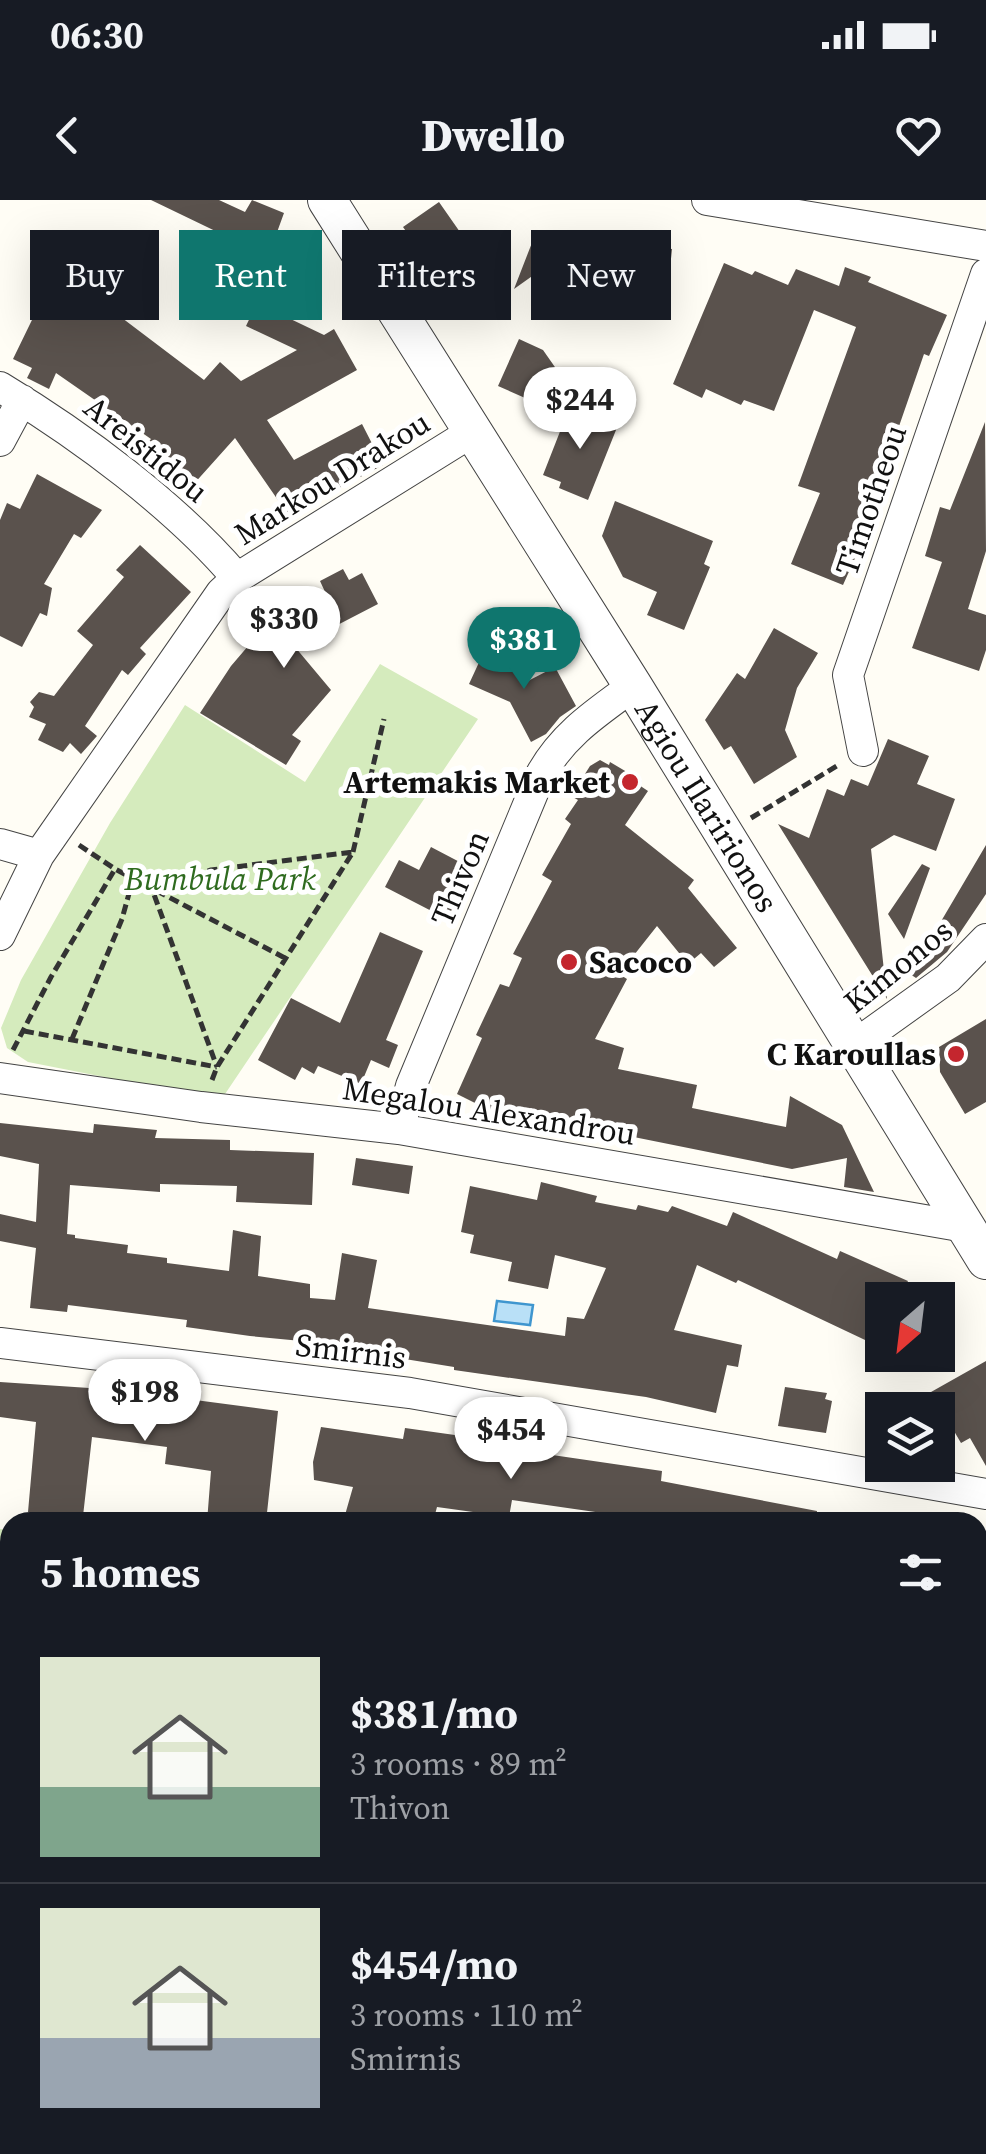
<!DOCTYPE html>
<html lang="en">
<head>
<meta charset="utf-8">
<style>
  body { margin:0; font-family:"Source Serif 4",serif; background:#20242c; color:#f1f3f6; height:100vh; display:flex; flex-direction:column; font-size:38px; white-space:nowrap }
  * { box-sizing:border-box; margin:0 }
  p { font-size:32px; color:#9ea1a6 }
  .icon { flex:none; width:55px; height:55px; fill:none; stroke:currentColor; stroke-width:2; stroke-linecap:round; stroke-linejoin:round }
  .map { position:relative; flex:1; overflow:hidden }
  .details { position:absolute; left:0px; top:1312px; width:988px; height:642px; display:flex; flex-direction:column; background:#171b24; border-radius:30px 30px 0 0; box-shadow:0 10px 40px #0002 }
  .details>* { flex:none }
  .hud { position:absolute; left:30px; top:30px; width:928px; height:90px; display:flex; gap:20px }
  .needle { width:65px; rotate:208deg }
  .controls { position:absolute; left:865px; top:1082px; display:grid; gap:20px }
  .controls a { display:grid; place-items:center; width:90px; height:90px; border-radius:0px; background:#171b24; box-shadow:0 10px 40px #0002; font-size:50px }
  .price { position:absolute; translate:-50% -85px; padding:0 22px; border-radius:35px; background:#fff; color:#222; font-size:32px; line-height:65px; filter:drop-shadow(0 2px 5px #0008) }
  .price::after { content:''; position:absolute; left:50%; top:60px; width:30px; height:22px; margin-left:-15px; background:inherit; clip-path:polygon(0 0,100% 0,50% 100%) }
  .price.active { background:#0f766e; color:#fff }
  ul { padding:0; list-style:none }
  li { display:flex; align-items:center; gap:30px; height:250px; padding:0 40px }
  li+li { border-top:2px solid #363941 }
  li span { display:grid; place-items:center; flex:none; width:280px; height:200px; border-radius:0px; color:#555 }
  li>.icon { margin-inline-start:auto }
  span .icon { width:120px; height:120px; fill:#fffc; stroke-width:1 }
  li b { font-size:42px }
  h2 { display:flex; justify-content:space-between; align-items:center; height:120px; padding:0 40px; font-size:42px }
  .chip { padding:0 35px; border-radius:0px; background:#171b24; box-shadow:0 10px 40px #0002; font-size:35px; line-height:90px }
  .chip.active { background:#0f766e; color:#fff }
  .status { display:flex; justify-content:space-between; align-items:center; height:70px; padding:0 50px; background:#171b24; direction:ltr }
  .status svg { height:28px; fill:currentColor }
  header { display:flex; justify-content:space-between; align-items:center; height:130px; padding:0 40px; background:#171b24; font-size:45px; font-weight:800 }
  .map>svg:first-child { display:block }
  .green { fill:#d5ebbd }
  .water { fill:#b9e0f7; stroke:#3f96cf; stroke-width:2.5 }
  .building { fill:#5a524d }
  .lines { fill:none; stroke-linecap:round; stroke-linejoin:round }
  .minor-casing { stroke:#444; stroke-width:32 }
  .tertiary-casing { stroke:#444; stroke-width:40 }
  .path { stroke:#333; stroke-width:5; stroke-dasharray:10 5; stroke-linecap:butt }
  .minor { stroke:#fff; stroke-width:30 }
  .tertiary { stroke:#fff; stroke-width:38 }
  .poi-dot { fill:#c4262e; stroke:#fff; stroke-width:4 }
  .labels { text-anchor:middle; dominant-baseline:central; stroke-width:10; stroke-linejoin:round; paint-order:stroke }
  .street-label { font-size:32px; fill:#111; stroke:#fff }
  .poi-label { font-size:32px; font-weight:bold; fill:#111; stroke:#fff; text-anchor:end }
  .park-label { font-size:32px; font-style:italic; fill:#2f6b1f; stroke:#fff }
</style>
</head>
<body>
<div class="status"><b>06:30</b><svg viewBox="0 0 49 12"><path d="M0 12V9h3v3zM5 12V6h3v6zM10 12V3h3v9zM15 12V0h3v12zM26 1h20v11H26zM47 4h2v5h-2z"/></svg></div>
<header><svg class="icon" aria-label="back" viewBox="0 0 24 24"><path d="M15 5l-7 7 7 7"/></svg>Dwello<svg class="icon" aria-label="heart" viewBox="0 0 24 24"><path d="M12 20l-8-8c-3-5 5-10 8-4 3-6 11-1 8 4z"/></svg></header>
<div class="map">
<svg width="986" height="1954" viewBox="0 0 986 1954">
  <rect width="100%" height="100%" fill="#fffdf5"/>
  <!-- green -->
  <path class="green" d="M 380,464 L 478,519 L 221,900 L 28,862 L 7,848 L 1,828 L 21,780 L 110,623 L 185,505 L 305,582 Z
    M 0,1329 L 10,1330 L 10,1410 L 0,1409 Z
    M 978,1464 L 986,1465 L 986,1546 L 978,1545 Z"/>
  <!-- water -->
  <path class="water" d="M 497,1101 L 533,1105 L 530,1125 L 494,1121 Z"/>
  <!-- building -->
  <path class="building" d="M 151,0 L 219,0 L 245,12 L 252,0 L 284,13 L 276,35 L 294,42 L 279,81 L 226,61 L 234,40 Z
    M 439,2 L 469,45 L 510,103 L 454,99 L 403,27 Z
    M 535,35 L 672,49 L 665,118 L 567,108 L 567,99 L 556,98 L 559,57 L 514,89 Z
    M 724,63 L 752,75 L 755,71 L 788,85 L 796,69 L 839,86 L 845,67 L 871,77 L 868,82 L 947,115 L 929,156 L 924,154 L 888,258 L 894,260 L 887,281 L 880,282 L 864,338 L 843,385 L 791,364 L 820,293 L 798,286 L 856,127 L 814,110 L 774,211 L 744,200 L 741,205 L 706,189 L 702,198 L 673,184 Z
    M 60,85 L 91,100 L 93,96 L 204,180 L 220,162 L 241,181 L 297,150 L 246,126 L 257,103 L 324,135 L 334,129 L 357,170 L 267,220 L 294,260 L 362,224 L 383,265 L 326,295 L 291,319 L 235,238 L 192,286 L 146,245 L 151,239 L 56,173 L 49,189 L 27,178 L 32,168 L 13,159 L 48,87 L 57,91 Z
    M 519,139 L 543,150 L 557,170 L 541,205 L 498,186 Z
    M 570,206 L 618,225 L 588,300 L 559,288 L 561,282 L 543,275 Z
    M 985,222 L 986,351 L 968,409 L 986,415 L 986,450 L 979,471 L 912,448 L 942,362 L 925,356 L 940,307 L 950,310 Z
    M 37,274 L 102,310 L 81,338 L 74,334 L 44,384 L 52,388 L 47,416 L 40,413 L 22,447 L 0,436 L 0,320 L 7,303 L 20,309 Z
    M 615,301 L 713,341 L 704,364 L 710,367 L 684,430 L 647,415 L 657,392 L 623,377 L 602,336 Z
    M 140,345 L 191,392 L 140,448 L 146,454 L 128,475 L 122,470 L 85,526 L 97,536 L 81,554 L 70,543 L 63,552 L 38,540 L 46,524 L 29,517 L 34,507 L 30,502 L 39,492 L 54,496 L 93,445 L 77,431 L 124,377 L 116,370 Z
    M 343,369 L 349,380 L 362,373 L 378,404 L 295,447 L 331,490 L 292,535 L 301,541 L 286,565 L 200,513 L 231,466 L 266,425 L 326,394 L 320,381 Z
    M 774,428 L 818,453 L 797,488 L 785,530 L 797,557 L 754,584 L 731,546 L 724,550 L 705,520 L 737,473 L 745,479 Z
    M 488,443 L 506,451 L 524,483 L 555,467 L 576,506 L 560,517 L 546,534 L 531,542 L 510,502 L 469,484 Z
    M 888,539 L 929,556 L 917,584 L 955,599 L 936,651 L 894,635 L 871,649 L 887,799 L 778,624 L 809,638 L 827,589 L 844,596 L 851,579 L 868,586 Z
    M 600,560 L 609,565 L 610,562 L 642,581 L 639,585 L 648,591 L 625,625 L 694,680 L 688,688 L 737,748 L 714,767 L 701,753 L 688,764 L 657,726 L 619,774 L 627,779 L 595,839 L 624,848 L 618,869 L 697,885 L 692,908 L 786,927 L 790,896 L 842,925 L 874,992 L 844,987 L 847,958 L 792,969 L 599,930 L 597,936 L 528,915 L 523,927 L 457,894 L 482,838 L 476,835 L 500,784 L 509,787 L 522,758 L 513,754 L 552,681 L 542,675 L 571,624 L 565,619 L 578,600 L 571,596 L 590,566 Z
    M 986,645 L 986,694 L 947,752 L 916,778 L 910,774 Z
    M 431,647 L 473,669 L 447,719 L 385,687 L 399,660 L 419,670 Z
    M 922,664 L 930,668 L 904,739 L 888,714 Z
    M 380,732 L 423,751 L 386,840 L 398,845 L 389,868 L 371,860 L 361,884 L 318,866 L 314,874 L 302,867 L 295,880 L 258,860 L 291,798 L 340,823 Z
    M 986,819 L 986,902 L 965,914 L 940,872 L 939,847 Z
    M 0,923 L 93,933 L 94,924 L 157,930 L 155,938 L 230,940 L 230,950 L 314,953 L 312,1005 L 236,1002 L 237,986 L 160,984 L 160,992 L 70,985 L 67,1034 L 75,1035 L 75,1038 L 128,1045 L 127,1053 L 167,1058 L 167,1063 L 229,1071 L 233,1030 L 261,1036 L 258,1076 L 310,1084 L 310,1098 L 335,1100 L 342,1053 L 377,1060 L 368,1108 L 565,1136 L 567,1117 L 584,1119 L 606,1068 L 555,1055 L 548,1089 L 508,1081 L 512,1062 L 470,1053 L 474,1035 L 461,1032 L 470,986 L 537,1000 L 541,982 L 597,996 L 595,1002 L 636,1010 L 638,1005 L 668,1012 L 672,1006 L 727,1026 L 733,1012 L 837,1059 L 840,1051 L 908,1081 L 899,1100 L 882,1100 L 882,1148 L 738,1080 L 736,1083 L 697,1065 L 674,1130 L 742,1145 L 738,1167 L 727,1165 L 716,1213 L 646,1197 L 454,1170 L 454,1167 L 374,1154 L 375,1148 L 250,1136 L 186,1127 L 187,1120 L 68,1105 L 67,1112 L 30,1108 L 36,1048 L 0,1041 L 0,1014 L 36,1022 L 39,964 L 0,956 Z
    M 356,958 L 413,966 L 409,994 L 352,985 Z
    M 986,1161 L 986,1266 L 970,1238 L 961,1243 L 931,1192 Z
    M 0,1182 L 119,1190 L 278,1211 L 266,1322 L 207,1322 L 211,1271 L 165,1264 L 167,1247 L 92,1237 L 83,1316 L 28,1312 L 36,1222 L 0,1217 Z
    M 785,1187 L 827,1193 L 825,1199 L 832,1201 L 826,1233 L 778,1226 Z
    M 321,1227 L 403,1239 L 405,1228 L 519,1244 L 518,1250 L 662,1271 L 661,1281 L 817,1311 L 816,1322 L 629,1322 L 630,1317 L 512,1300 L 509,1317 L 437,1307 L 433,1322 L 343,1322 L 353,1287 L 314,1280 L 313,1262 Z"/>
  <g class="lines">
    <defs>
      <path id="minor" d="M 707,0 L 986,46
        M 0,187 C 80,235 176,306 237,378
        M 0,241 L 22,200
        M 863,551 L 848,475 L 986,74
        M 0,644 L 39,655
        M 0,735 L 39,655 L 221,393 L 237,378 L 472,232
        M 853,846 L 948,778 L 986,739
        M 0,878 L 201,907 L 399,929 L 965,1027
        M 399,929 L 411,886 L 540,576 C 562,535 596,513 633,486
        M 0,1143 L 410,1193 L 986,1294
        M 0,1612 L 8,1435
        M 978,1664 L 986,1669
        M 0,1808 L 10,1807
        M 978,1898 L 986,1885
        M 874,1945 L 886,1954
        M 227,1954 L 235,1945
        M 567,1954 L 574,1945
        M 938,1954 L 945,1945"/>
      <g id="tertiary">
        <path id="s1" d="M 327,0 L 633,486 L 986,1060"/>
      </g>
    </defs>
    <!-- minor casing -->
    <use href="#minor" class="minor-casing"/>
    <!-- tertiary casing -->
    <use href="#tertiary" class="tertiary-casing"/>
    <!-- path -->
    <path class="path" d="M 751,618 L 840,564
      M 79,645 L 115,669 L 285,758
      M 353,652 L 384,519
      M 24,831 L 217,867
      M 72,839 L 122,719 L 133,679
      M 13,850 L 51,777 L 115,669
      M 212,880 L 217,867 L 353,652 L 211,670 L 152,689 L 217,867
      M 0,1373 L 10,1372
      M 978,1500 L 986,1501
      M 978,1542 L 986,1542
      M 978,1620 L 986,1617"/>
    <!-- minor -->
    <use href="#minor" class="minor"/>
    <!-- tertiary -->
    <use href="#tertiary" class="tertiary"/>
  </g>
  <!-- markers -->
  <g class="poi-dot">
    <circle cx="630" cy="582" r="10"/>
    <circle cx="569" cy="762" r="10"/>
    <circle cx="956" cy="854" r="10"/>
  </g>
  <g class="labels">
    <!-- street labels -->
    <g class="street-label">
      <text transform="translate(146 249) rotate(39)">Areistidou</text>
      <text transform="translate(332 278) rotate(-32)">Markou Drakou</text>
      <text transform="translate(871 300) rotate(-71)">Timotheou</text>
      <text stroke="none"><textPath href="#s1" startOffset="715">Agiou Ilaririonos</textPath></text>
      <text transform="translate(460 678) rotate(-67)">Thivon</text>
      <text transform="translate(898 766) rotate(-39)">Kimonos</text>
      <text transform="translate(489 911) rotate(9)">Megalou Alexandrou</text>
      <text transform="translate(351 1151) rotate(7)">Smirnis</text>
    </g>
    <!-- poi labels -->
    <g class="poi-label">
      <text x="610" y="582">Artemakis Market</text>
      <text x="589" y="762" text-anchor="start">Sacoco</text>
      <text x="936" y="854">C Karoullas</text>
    </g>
    <!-- park labels -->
    <g class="park-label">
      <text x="220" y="679">Bumbula Park</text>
    </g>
  </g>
</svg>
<div class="controls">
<a><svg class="needle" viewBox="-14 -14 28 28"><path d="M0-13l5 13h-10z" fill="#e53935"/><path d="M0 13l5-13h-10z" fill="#9ea1a6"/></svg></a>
<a><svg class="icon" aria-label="layers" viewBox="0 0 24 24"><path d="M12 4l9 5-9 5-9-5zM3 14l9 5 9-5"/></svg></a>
</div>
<b class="price" style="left:580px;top:252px">$244</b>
<b class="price" style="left:284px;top:471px">$330</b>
<b class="price active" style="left:524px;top:492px">$381</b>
<b class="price" style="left:145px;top:1244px">$198</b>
<b class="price" style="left:511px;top:1282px">$454</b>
<div class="hud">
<a class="chip">Buy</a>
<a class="chip active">Rent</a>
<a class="chip">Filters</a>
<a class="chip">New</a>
</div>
<section class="details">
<h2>5 homes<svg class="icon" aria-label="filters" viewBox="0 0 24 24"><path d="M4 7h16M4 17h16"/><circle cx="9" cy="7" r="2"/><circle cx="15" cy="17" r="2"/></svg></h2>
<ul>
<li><span style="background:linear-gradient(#dfe7d0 65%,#7fa58c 0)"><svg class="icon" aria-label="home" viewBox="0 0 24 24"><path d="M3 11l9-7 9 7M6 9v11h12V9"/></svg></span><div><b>$381/mo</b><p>3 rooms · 89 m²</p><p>Thivon</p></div></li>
<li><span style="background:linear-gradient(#dfe7d0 65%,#9aa5b1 0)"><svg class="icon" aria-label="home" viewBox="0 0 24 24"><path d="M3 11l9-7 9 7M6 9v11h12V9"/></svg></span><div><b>$454/mo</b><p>3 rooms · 110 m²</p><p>Smirnis</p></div></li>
</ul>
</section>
</div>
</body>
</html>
